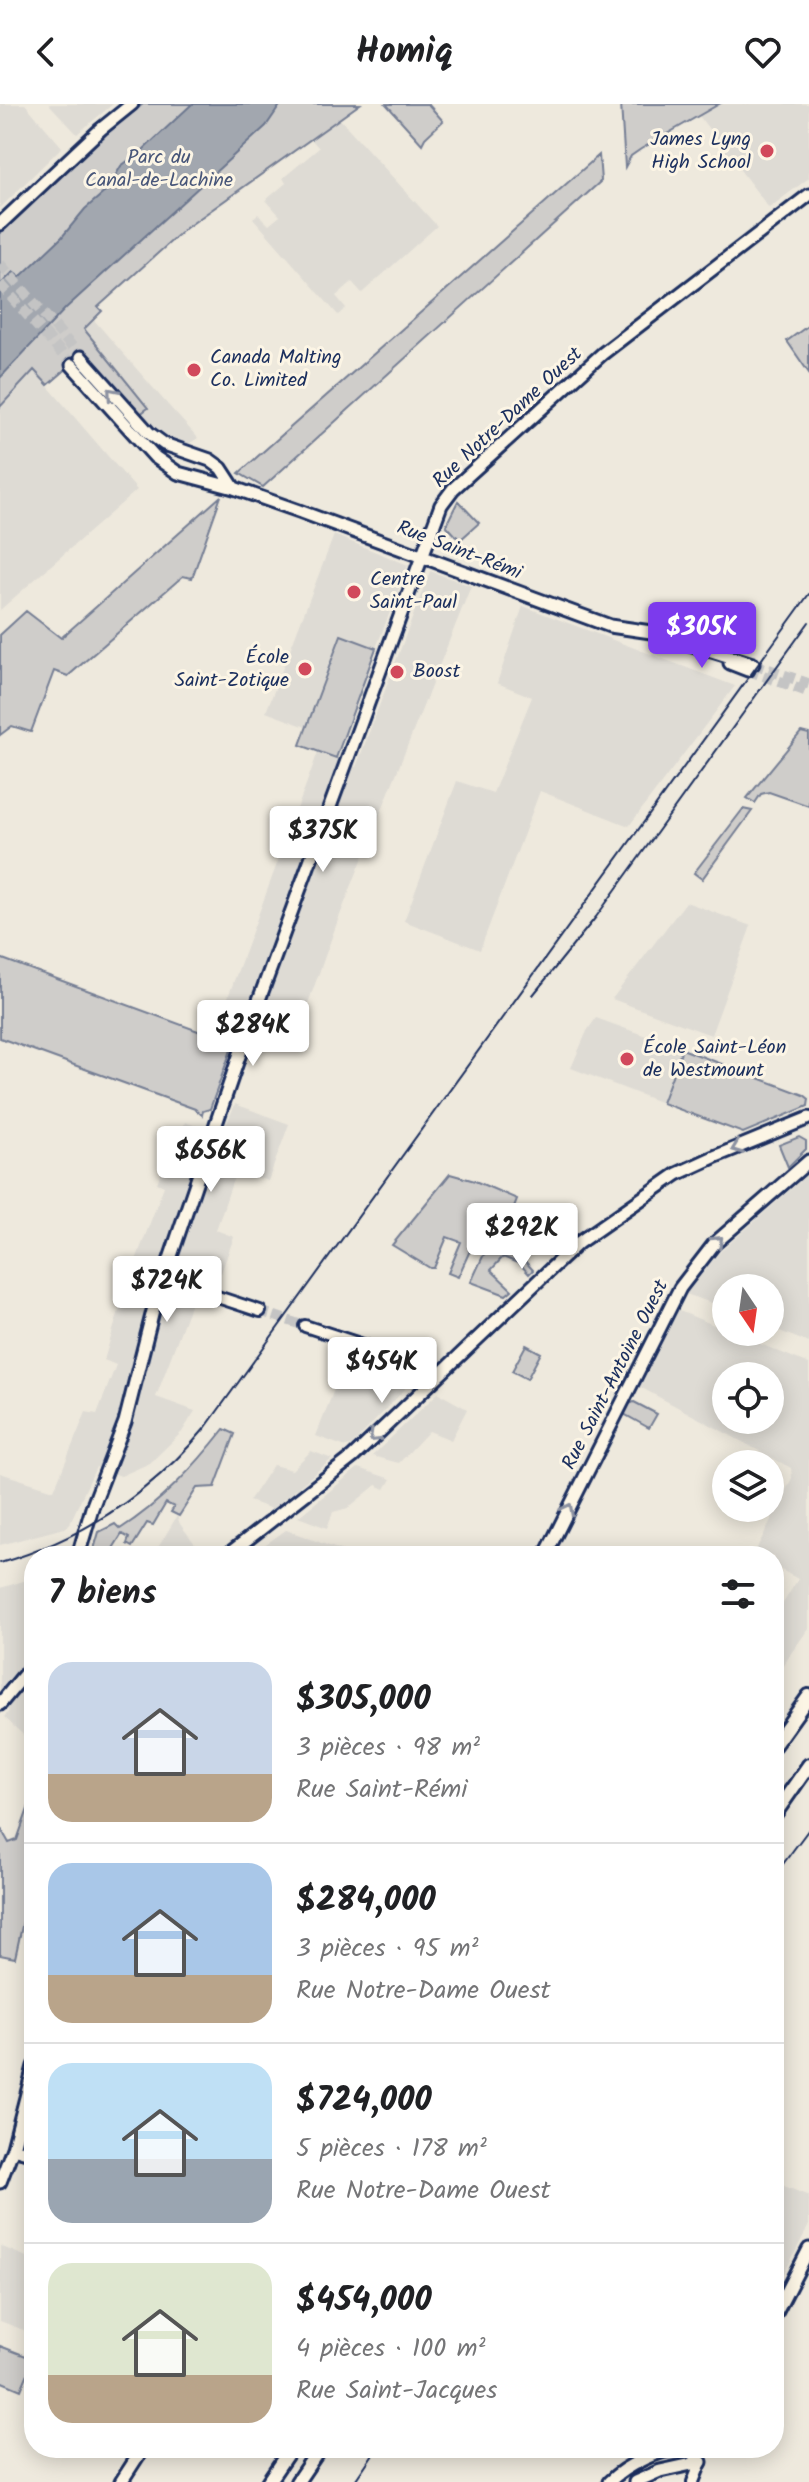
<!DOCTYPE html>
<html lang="fr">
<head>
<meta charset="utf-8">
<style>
  body { margin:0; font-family:Kalam,sans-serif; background:#f6f6f6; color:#202124; height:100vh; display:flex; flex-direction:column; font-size:30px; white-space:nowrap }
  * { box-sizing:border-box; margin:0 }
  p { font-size:26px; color:#757577 }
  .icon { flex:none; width:44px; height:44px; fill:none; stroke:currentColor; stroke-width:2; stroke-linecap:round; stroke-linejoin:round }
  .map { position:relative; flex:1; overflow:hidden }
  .details { position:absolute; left:24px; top:1442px; width:760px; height:912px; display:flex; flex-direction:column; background:#fff; border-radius:32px; box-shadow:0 4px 20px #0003 }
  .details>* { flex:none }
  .needle { width:52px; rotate:167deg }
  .fabs { position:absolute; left:712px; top:1170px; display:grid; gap:16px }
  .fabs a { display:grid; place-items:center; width:72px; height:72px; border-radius:50%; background:#fff; box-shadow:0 4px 20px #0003; font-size:40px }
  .price { position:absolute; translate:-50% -68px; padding:0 18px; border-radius:8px; background:#fff; color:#222; font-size:26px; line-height:52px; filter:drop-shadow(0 2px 4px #0008) }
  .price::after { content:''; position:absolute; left:50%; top:48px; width:24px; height:18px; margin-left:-12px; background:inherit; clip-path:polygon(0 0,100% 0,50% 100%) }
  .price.on { background:#7c3aed; color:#fff }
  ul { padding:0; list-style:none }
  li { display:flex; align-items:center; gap:24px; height:200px; padding:0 24px }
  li+li { border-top:2px solid #e0e0e0 }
  li span { display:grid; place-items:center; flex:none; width:224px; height:160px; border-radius:24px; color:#555 }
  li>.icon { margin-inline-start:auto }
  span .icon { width:96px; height:96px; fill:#fffc; stroke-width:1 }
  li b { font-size:34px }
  h2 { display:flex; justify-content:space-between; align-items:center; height:96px; padding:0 24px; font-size:34px }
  header { display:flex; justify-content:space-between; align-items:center; height:104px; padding:0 24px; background:#fff; font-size:36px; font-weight:700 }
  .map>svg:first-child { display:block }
  .built { fill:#dedbd4; fill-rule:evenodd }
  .green { fill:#cfcdca; stroke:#757e94; stroke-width:2 }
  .water { fill:#a2a7af; stroke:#6c778f; stroke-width:2 }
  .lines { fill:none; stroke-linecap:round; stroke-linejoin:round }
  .tertiary-tunnel { stroke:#c4c4c4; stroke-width:10; stroke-dasharray:10 5; stroke-linecap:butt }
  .secondary-tunnel { stroke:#c4c4c4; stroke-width:11; stroke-dasharray:11 5.5; stroke-linecap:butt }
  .tertiary-casing { stroke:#1b2f5e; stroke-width:16 }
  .secondary-casing { stroke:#1b2f5e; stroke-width:17 }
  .trunk-casing { stroke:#1b2f5e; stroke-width:18 }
  .tertiary { stroke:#fcf5e5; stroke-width:10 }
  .secondary { stroke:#fcf5e5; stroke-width:11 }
  .trunk { stroke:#fcf5e5; stroke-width:12 }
  .rail { stroke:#1b2f5e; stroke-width:2 }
  .oneway { stroke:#8c92a2 }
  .poi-dot { fill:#d1495b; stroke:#fcf5e5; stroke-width:3 }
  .labels { text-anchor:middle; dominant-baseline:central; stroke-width:6; stroke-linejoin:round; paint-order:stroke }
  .poi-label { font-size:20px; fill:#1b2f5e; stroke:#fcf5e5; text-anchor:start }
  .park-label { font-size:20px; fill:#485679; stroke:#fcf5e5 }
  .street-label { font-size:20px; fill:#1b2f5e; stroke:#fcf5e5 }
</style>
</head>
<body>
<header><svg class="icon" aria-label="back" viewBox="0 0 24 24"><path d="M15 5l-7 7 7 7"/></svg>Homiq<svg class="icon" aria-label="heart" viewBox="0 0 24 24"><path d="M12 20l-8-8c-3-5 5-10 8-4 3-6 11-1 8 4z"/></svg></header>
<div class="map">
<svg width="809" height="2378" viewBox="0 0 809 2378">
  <rect width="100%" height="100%" fill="#eee9dd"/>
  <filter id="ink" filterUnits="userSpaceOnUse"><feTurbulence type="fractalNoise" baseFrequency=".0125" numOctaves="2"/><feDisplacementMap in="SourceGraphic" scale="16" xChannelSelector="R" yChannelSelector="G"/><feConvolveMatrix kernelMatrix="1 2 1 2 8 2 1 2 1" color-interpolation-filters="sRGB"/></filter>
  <g filter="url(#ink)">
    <!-- built -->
    <path class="built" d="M 0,0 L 25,0 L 62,43 L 0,104 Z
      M 49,0 L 113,0 L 77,30 Z
      M 719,0 L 809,0 L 809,74 L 769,104 L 699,12 Z
      M 338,13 L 437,122 L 362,189 L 352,178 L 336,192 L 346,204 L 338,211 L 253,114 L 258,110 L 269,121 L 280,112 L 266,96 L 286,79 L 283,74 L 319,44 L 310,34 Z
      M 94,216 L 168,301 L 198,334 L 187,341 L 181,340 L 155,327 L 139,311 L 147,305 L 84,225 Z
      M 34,266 L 137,386 L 0,506 L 0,303 Z
      M 334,431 L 408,461 L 376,544 L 340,531 L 306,623 L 266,608 Z
      M 430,467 L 471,482 L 338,816 L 296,933 L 241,914 L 238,922 L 220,915 L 318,648 L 356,663 Z
      M 523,502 L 735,582 L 629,722 L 540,687 L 480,846 L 404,817 L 457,677 L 493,689 L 532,593 L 497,579 Z
      M 686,798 L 751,822 L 711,931 L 612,895 Z
      M 596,914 L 682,945 L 662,999 L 571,964 L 587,927 Z
      M 235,1000 L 289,1020 L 268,1077 L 236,1067 L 216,1126 L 234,1133 L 221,1169 L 204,1164 L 156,1293 L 195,1307 L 182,1328 L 150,1359 L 121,1372 L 96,1363 L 68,1423 L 0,1441 L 0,1369 L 54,1386 L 86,1308 L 97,1310 L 116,1261 L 104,1256 L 128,1177 L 164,1082 L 157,1079 L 168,1051 L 173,1052 L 185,1018 L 222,1031 Z
      M 809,1069 L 809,1239 L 770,1223 L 770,1184 L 726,1184 L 726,1204 L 686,1190 L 718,1150 Z
      M 677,1206 L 809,1260 L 809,1524 L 774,1573 L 774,1514 L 798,1475 L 774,1462 L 774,1452 L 753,1452 L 792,1374 L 791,1364 L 640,1283 ZM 726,1272 L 770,1272 L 770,1316 L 726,1316 Z
      M 344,1260 L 404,1280 L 405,1285 L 351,1342 L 346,1343 L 316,1332 Z
      M 438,1289 L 467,1305 L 451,1336 L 429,1327 L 399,1359 L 372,1352 Z
      M 311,1347 L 332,1355 L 272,1405 L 249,1397 L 273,1361 L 292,1366 Z
      M 358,1364 L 391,1375 L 385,1385 L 376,1381 L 348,1404 L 333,1408 L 327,1424 L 298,1413 Z
      M 177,1412 L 180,1420 L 204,1452 L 153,1452 Z
      M 286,1426 L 300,1431 L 356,1452 L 249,1452 Z
      M 34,1474 L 34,1664 L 29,1662 L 32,1639 L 4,1613 L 9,1607 L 0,1598 L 0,1484 Z
      M 774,2078 L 809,2092 L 809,2121 L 774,2189 Z
      M 0,2142 L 34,2156 L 34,2230 L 0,2217 Z"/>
    <!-- green -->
    <path class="green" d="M 143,0 L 360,0 L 186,124 L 98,203 L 102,207 L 84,225 L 148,304 L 139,311 L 85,249 L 48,281 L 34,266 L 0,303 L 0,129 L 95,39 Z
      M 386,0 L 428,0 L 443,17 L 425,34 L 422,40 Z
      M 621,0 L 719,0 L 641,45 L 631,52 L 625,63 Z
      M 599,51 L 601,77 L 263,383 L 239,369 Z
      M 809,221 L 809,269 L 787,237 Z
      M 221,392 L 192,474 L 183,472 L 68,572 L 54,567 L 31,628 L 12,622 L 0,631 L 0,531 L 26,507 L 61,534 Z
      M 458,397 L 479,419 L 460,436 L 446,421 Z
      M 341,531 L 376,544 L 336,654 L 300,641 Z
      M 801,628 L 809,630 L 809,702 L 769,688 L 761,690 L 755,699 L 747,694 Z
      M 743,705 L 752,707 L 702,775 L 694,769 Z
      M 0,854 L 228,938 L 231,946 L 210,1005 L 203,1007 L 202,1011 L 195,1005 L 0,934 Z
      M 682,945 L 804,991 L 809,995 L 808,1002 L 743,1029 L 662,999 Z
      M 799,1033 L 806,1037 L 806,1045 L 788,1063 L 779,1041 Z
      M 450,1070 L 475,1077 L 517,1095 L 508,1118 L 511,1129 L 503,1146 L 524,1156 L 533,1166 L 529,1170 L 520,1160 L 503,1153 L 491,1166 L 512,1186 L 506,1191 L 471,1178 L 485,1148 L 472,1142 L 458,1173 L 448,1169 L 461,1138 L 447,1133 L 434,1164 L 430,1164 L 392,1141 Z
      M 526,1241 L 541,1249 L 527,1275 L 512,1267 Z
      M 634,1298 L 657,1310 L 649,1324 L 624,1310 L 629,1300 Z
      M 224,1325 L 235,1330 L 215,1383 L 197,1384 L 179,1412 L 171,1408 L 174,1403 L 166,1399 L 153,1421 L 147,1419 L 132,1443 L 127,1440 L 129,1434 L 122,1430 L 112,1446 L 107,1445 L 102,1452 L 92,1452 L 99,1428 L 115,1420 L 120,1425 C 161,1399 194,1363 224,1325 Z
      M 34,1688 L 34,1750 L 28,1770 L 33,1772 L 15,1854 L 0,1851 L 0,1723 L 9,1739 L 17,1736 Z
      M 0,2242 L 34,2255 L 21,2286 L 0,2277 Z"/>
    <!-- water -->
    <path class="water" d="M 192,0 L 281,0 L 266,22 L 66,204 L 0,274 L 0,181 L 13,168 L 20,173 L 62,133 L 85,105 L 107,86 L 121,62 L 144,45 Z"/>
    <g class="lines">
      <!-- tertiary-tunnel -->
      <path class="tertiary-tunnel" d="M 260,1207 L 305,1222"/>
      <!-- secondary-tunnel -->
      <path class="secondary-tunnel" d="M 0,160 L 81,253
        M 0,180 L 72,261
        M 753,560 L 809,580
        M 748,566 L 809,588"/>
      <defs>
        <path id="tertiary" d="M 163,1175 L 260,1207
          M 305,1222 L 418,1259 L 430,1266 L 435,1274
          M 693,2378 L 701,2358"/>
        <path id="secondary" d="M 0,120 L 101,25 L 132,0
          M 81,253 L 149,329 L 164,340 L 210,356 L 221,364 L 234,384
          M 72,261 L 155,353 L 178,369 L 234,384 L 299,407 L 610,522 L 651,528 L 753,560
          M 730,559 L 748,566
          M 78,1452 L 92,1404 L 125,1318 L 155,1199 L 249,923 L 441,401 L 453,385 L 602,250 L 809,91
          M 226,1452 L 353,1353 L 578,1139 L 677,1070 L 714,1053 L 809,1014
          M 545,1452 L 680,1184 L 714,1140 L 809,1057
          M 0,1600 L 34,1559
          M 13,2044 L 34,2050
          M 0,2078 L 13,2044 L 34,1962
          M 774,2213 L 809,2145
          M 121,2378 L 143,2344
          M 609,2378 C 624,2363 663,2341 686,2346 C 692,2348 697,2354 701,2358
          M 635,2378 L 660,2367 L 701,2358"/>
        <path id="trunk" d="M 774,1641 L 809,1592
          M 774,1711 L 809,1661
          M 268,2378 L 291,2344
          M 297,2378 L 320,2344"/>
      </defs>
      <!-- tertiary casing -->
      <use href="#tertiary" class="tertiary-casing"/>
      <!-- secondary casing -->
      <use href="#secondary" class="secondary-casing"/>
      <!-- trunk casing -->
      <use href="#trunk" class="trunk-casing"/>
      <!-- tertiary -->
      <use href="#tertiary" class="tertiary"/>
      <!-- secondary -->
      <use href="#secondary" class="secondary"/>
      <!-- trunk -->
      <use href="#trunk" class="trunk"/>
      <!-- rail -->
      <path class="rail" d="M 533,891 L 596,813 L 809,518
        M 0,1459 C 83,1435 151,1389 206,1323 L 809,490
        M 774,1772 L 809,1725
        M 354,2378 L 377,2344"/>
    </g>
    <!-- one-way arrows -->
    <defs><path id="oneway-chevron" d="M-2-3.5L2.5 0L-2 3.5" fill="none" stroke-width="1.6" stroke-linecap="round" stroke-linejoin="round" transform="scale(2)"/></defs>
    <g class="oneway">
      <use href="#oneway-chevron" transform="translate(112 289) rotate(-131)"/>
      <use href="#oneway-chevron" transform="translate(737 1044) rotate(159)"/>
      <use href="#oneway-chevron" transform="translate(718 1137) rotate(-43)"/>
      <use href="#oneway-chevron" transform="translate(374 1333) rotate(136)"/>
      <use href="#oneway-chevron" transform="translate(568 1405) rotate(-63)"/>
    </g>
  </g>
  <!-- markers -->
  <g class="poi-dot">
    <circle cx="767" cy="47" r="8"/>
    <circle cx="194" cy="266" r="8"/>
    <circle cx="354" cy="488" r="8"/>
    <circle cx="305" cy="565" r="8"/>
    <circle cx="397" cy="568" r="8"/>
    <circle cx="627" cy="955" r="8"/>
  </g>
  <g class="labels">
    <!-- poi labels -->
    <g class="poi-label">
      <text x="751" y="36" text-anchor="end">James Lyng<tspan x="751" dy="23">High School</tspan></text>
      <text x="210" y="254">Canada Malting<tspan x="210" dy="23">Co. Limited</tspan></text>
      <text x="370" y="476">Centre<tspan x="370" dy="23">Saint-Paul</tspan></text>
      <text x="289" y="554" text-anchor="end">École<tspan x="289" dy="23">Saint-Zotique</tspan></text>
      <text x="413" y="568">Boost</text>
      <text x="643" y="944">École Saint-Léon<tspan x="643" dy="23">de Westmount</tspan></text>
    </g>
    <!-- park labels -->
    <g class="park-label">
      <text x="159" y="54">Parc du<tspan x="159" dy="23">Canal-de-Lachine</tspan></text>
    </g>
    <!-- street labels -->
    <g class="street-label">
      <text transform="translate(508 314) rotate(-43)">Rue Notre-Dame Ouest</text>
      <text transform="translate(459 447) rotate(21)">Rue Saint-Rémi</text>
      <text transform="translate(616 1271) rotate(-63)">Rue Saint-Antoine Ouest</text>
    </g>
  </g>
</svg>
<div class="fabs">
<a><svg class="needle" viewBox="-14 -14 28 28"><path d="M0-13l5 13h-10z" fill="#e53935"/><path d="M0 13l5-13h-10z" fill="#757577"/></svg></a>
<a><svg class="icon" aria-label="locate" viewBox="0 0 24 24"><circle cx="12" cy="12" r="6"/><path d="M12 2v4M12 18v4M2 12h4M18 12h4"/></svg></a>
<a><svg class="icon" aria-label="layers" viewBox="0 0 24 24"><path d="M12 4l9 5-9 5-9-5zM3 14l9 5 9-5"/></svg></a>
</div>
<b class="price on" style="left:702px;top:566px">$305K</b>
<b class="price" style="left:323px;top:770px">$375K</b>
<b class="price" style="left:253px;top:964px">$284K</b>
<b class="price" style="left:211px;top:1090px">$656K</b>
<b class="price" style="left:522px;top:1167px">$292K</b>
<b class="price" style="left:167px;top:1220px">$724K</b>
<b class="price" style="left:382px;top:1301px">$454K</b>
<section class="details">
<h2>7 biens<svg class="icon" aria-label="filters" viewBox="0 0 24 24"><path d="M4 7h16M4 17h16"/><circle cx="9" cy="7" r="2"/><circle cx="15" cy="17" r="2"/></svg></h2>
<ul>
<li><span style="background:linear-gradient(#c9d6e8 70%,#b9a48a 0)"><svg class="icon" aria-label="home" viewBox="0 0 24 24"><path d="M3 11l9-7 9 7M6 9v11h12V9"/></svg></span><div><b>$305,000</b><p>3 pièces · 98 m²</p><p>Rue Saint-Rémi</p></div></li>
<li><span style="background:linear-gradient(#a9c7e8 70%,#b9a48a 0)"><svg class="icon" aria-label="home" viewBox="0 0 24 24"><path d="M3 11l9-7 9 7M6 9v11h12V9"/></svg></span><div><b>$284,000</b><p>3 pièces · 95 m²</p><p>Rue Notre-Dame Ouest</p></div></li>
<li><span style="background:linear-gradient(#bfe0f5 60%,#9aa5b1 0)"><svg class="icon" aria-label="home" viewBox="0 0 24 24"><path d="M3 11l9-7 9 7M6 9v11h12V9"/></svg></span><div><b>$724,000</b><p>5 pièces · 178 m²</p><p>Rue Notre-Dame Ouest</p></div></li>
<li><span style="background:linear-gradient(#dfe7d0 70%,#b9a48a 0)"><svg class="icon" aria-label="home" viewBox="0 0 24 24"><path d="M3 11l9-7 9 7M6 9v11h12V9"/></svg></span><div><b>$454,000</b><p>4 pièces · 100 m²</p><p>Rue Saint-Jacques</p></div></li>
</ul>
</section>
</div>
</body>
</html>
